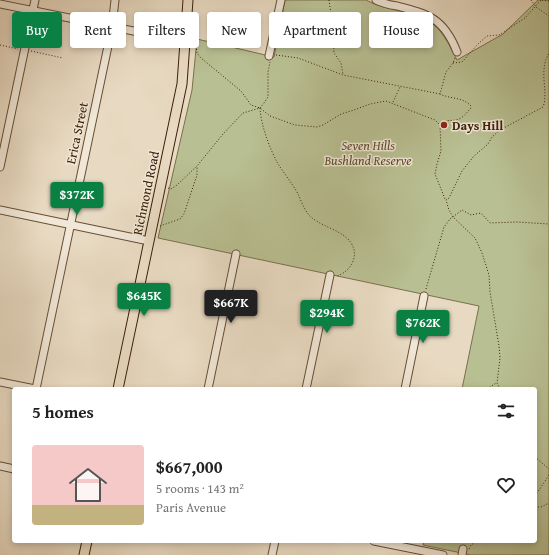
<!DOCTYPE html>
<html lang="en">
<head>
<meta charset="utf-8">
<style>
  body { margin:0; font-family:"Gentium Book Plus",serif; background:#f6f6f6; color:#222; height:100vh; display:flex; flex-direction:column; font-size:15px; white-space:nowrap }
  * { box-sizing:border-box; margin:0 }
  p { font-size:13px; color:#767676 }
  .icon { flex:none; width:22px; height:22px; fill:none; stroke:currentColor; stroke-width:2; stroke-linecap:round; stroke-linejoin:round }
  .map { position:relative; flex:1; overflow:hidden }
  .drawer { position:absolute; left:12px; top:387px; width:525px; height:156px; display:flex; flex-direction:column; background:#fff; border-radius:4px; box-shadow:0 2px 6px #0003 }
  .drawer>* { flex:none }
  .top-card { position:absolute; left:12px; top:12px; width:525px; height:36px; display:flex; gap:8px }
  .price { position:absolute; translate:-50% -34px; padding:0 9px; border-radius:4px; background:#0b8043; color:#fff; font-size:13px; line-height:26px; filter:drop-shadow(0 1px 2px #0008) }
  .price::after { content:''; position:absolute; left:50%; top:24px; width:12px; height:9px; margin-left:-6px; background:inherit; clip-path:polygon(0 0,100% 0,50% 100%) }
  .price.selected { background:#222; color:#fff }
  ul { padding:0; list-style:none }
  li { display:flex; align-items:center; gap:12px; height:100px; padding:0 20px }
  li span { display:grid; place-items:center; flex:none; width:112px; height:80px; border-radius:4px; color:#555 }
  li>.icon { margin-inline-start:auto }
  span .icon { width:48px; height:48px; fill:#fffc; stroke-width:1 }
  li b { font-size:17px }
  h2 { display:flex; justify-content:space-between; align-items:center; height:48px; padding:0 20px; font-size:17px }
  .tag { padding:0 14px; border-radius:4px; background:#fff; box-shadow:0 2px 6px #0003; font-size:14px; line-height:36px }
  .tag.selected { background:#0b8043; color:#fff }
  .map>svg:first-child { display:block }
  .green { fill:#b8bf92; stroke:#7a704c }
  .lines { fill:none; stroke-linecap:round; stroke-linejoin:round }
  .minor-casing { stroke:#674e35; stroke-width:9 }
  .major-casing { stroke:#3c2006; stroke-width:11 }
  .path { stroke:#3c2006; stroke-width:1; stroke-dasharray:1 2; stroke-linecap:butt }
  .minor { stroke:#f0e7d7; stroke-width:7 }
  .major { stroke:#e8dac2; stroke-width:9 }
  .poi-dot { fill:#8f2418; stroke:#f0e7d7; stroke-width:1.5 }
  .labels { text-anchor:middle; dominant-baseline:central; stroke-width:3; stroke-linejoin:round; paint-order:stroke }
  .poi-label { font-size:13px; font-weight:bold; fill:#3c2006; stroke:#f0e7d7; text-anchor:start }
  .street-label { font-size:13px; fill:#3c2006; stroke:#f0e7d7 }
  .park-label { font-size:13px; font-style:italic; fill:#5b4829; stroke:#f0e7d7 }
</style>
</head>
<body>
<div class="map">
<svg width="549" height="555" viewBox="0 0 549 555">
  <rect width="100%" height="100%" fill="#e8dac2"/>
  <filter id="stains"><feTurbulence type="fractalNoise" baseFrequency=".005" numOctaves="4"/><feColorMatrix values="0 0 0 0 .2 0 0 0 0 .09 0 0 0 0 .02 0 0 0 .5 -.17"/></filter>
  <radialGradient id="worn" r=".72"><stop offset=".6" stop-color="#630" stop-opacity="0"/><stop offset="1" stop-color="#630" stop-opacity=".3"/></radialGradient>
  <!-- green -->
  <path class="green" d="M 285,0 L 366,0 C 387,12 414,9 433,24 C 444,33 451,48 457,60 L 503,34 L 538,0 L 549,0 L 549,555 L 471,555 L 423,545 L 424,541 L 535,541 L 535,389 L 462,389 L 479,306 L 158,238 L 192,90 L 197,39 L 274,57 Z"/>
  <g class="lines">
    <defs>
      <path id="minor" d="M 376,0 C 382,3 390,5 397,6 C 428,14 444,18 457,52
        M 0,4 L 163,37 L 186,40
        M 269,56 L 281,0
        M 0,167 L 35,0
        M 0,210 L 149,241
        M 0,382 L 35,389
        M 36,389 L 112,27 L 115,0
        M 208,389 L 236,254
        M 306,389 L 330,275
        M 405,389 L 424,296
        M 0,466 L 14,469
        M 374,541 L 443,555
        M 272,555 L 275,541
        M 462,555 L 463,549"/>
      <path id="major" d="M 118,389 L 182,84 L 188,0
        M 84,555 L 87,541"/>
    </defs>
    <!-- minor casing -->
    <use href="#minor" class="minor-casing"/>
    <!-- major casing -->
    <use href="#major" class="major-casing"/>
    <!-- path -->
    <path class="path" d="M 329,0 L 333,29 L 334,53 L 341,63 L 343,74
      M 531,0 L 536,7 L 549,16
      M 542,0 L 549,1
      M 192,40 L 195,40 L 197,53 L 201,58 L 241,91 L 251,105 L 260,108 L 270,116 L 295,125 L 317,127 L 323,125 L 341,114 L 354,110 L 370,104 L 386,101 L 435,120 L 440,125 L 441,151 L 437,164 L 435,174 L 445,199
      M 0,45 L 18,49
      M 31,51 L 63,58
      M 276,55 L 298,58 L 343,75 L 440,94
      M 453,63 L 462,62 L 478,44 L 487,36 L 499,35 L 525,18 L 541,0
      M 393,102 L 400,87
      M 260,108 C 261,126 270,149 278,164 C 284,173 291,182 297,192 C 301,200 304,210 310,216 C 321,227 343,230 351,243 C 360,256 350,272 337,276
      M 440,125 C 446,118 452,122 459,119 C 464,117 467,112 471,108 L 471,106 C 463,97 450,99 440,94 L 446,72 L 453,63 L 455,58
      M 168,188 L 171,189 L 177,185 L 197,166 L 223,134 L 243,113 L 260,108 L 264,103 L 268,97 L 268,72 L 270,62
      M 160,226 L 180,219 L 184,214 L 197,175 L 197,167
      M 426,289 L 444,227 L 450,219 L 462,210 L 471,215 L 481,213 L 490,223 L 517,222 L 549,224
      M 487,389 L 496,383
      M 500,389 L 497,383 L 500,358 L 499,346 L 490,292 L 489,275 L 482,253 L 475,238 L 453,217 L 449,210 L 446,200 L 449,198 L 462,171 L 474,156 L 488,144 L 492,137 L 500,130 L 543,107 C 549,92 538,71 549,53
      M 535,457 L 549,469
      M 535,496 L 549,475
      M 535,507 L 541,507 L 549,503
      M 469,549 L 471,545 L 477,541"/>
    <!-- minor -->
    <use href="#minor" class="minor"/>
    <!-- major -->
    <use href="#major" class="major"/>
  </g>
  <!-- markers -->
  <circle class="poi-dot" cx="444" cy="125" r="4"/>
  <g class="labels">
    <!-- poi labels -->
    <g class="poi-label">
      <text x="452" y="125">Days Hill</text>
    </g>
    <!-- street labels -->
    <g class="street-label">
      <text transform="translate(77 133) rotate(-78)">Erica Street</text>
      <text transform="translate(146 193) rotate(-78)">Richmond Road</text>
    </g>
    <!-- park labels -->
    <g class="park-label">
      <text x="368" y="145">Seven Hills<tspan x="368" dy="15">Bushland Reserve</tspan></text>
    </g>
  </g>
  <rect width="100%" height="100%" filter="url(#stains)"/>
  <rect width="100%" height="100%" fill="url(#worn)"/>
</svg>
<b class="price" style="left:77px;top:216px">$372K</b>
<b class="price" style="left:144px;top:317px">$645K</b>
<b class="price selected" style="left:231px;top:324px">$667K</b>
<b class="price" style="left:327px;top:334px">$294K</b>
<b class="price" style="left:423px;top:344px">$762K</b>
<div class="top-card">
<a class="tag selected">Buy</a>
<a class="tag">Rent</a>
<a class="tag">Filters</a>
<a class="tag">New</a>
<a class="tag">Apartment</a>
<a class="tag">House</a>
</div>
<section class="drawer">
<h2>5 homes<svg class="icon" aria-label="filters" viewBox="0 0 24 24"><path d="M4 7h16M4 17h16"/><circle cx="9" cy="7" r="2"/><circle cx="15" cy="17" r="2"/></svg></h2>
<ul>
<li><span style="background:linear-gradient(#f6c9c9 75%,#c2b280 0)"><svg class="icon" aria-label="home" viewBox="0 0 24 24"><path d="M3 11l9-7 9 7M6 9v11h12V9"/></svg></span><div><b>$667,000</b><p>5 rooms · 143 m²</p><p>Paris Avenue</p></div><svg class="icon" aria-label="heart" viewBox="0 0 24 24"><path d="M12 20l-8-8c-3-5 5-10 8-4 3-6 11-1 8 4z"/></svg></li>
</ul>
</section>
</div>
</body>
</html>
